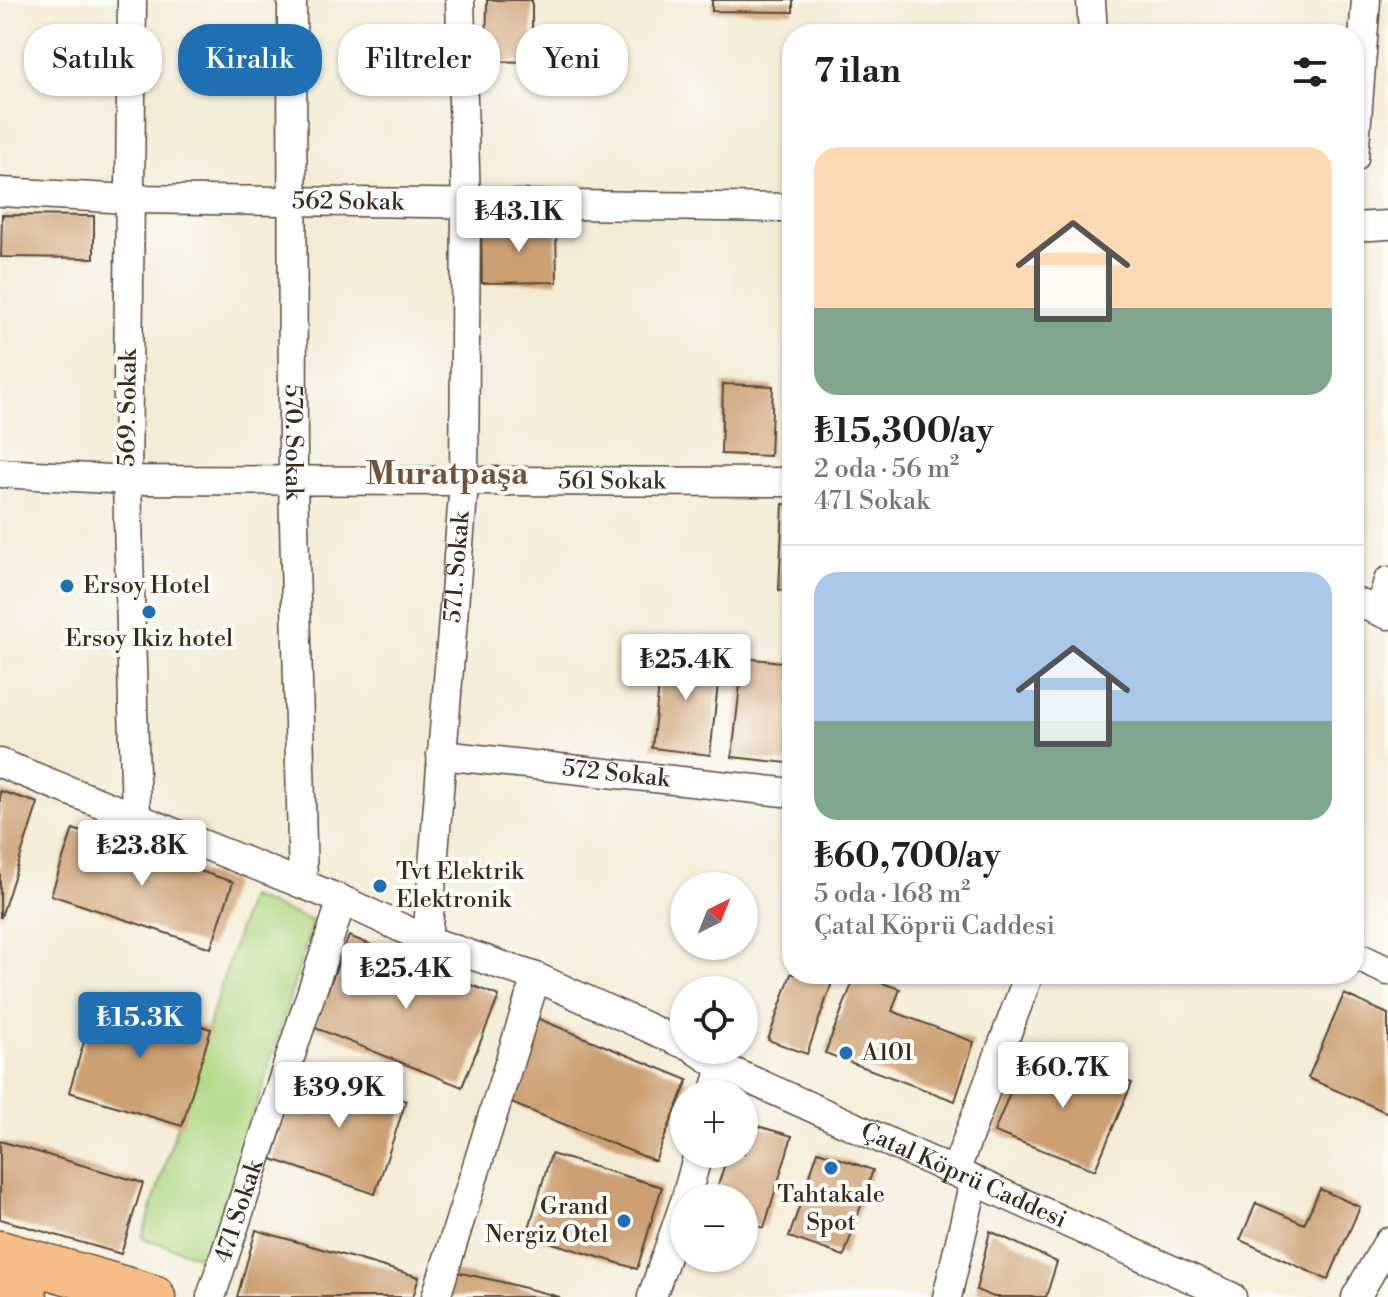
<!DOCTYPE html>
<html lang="tr">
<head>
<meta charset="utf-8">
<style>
  body { margin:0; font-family:"Libre Bodoni",serif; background:#f2f2f2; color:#202124; height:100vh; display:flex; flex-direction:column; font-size:30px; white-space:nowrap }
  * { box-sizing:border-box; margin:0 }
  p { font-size:26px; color:#757577 }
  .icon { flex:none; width:44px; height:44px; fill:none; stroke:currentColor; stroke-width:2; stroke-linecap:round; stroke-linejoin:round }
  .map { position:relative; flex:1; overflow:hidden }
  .panel { position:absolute; left:782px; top:24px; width:582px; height:960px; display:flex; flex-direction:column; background:#fff; border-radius:32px; box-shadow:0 2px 6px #0004 }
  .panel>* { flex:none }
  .hud { position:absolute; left:24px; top:24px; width:638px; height:72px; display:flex; gap:16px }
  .needle { width:52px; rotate:43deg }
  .controls { position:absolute; left:670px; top:872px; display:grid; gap:16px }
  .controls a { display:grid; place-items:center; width:88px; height:88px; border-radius:50%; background:#fff; box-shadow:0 2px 6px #0004; font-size:40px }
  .price { position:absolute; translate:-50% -68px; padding:0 18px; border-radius:8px; background:#fff; color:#222; font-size:26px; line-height:52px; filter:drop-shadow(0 2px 4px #0008) }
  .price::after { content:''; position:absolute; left:50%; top:48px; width:24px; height:18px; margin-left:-12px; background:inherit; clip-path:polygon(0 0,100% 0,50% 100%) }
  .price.active { background:#1f6fb2; color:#fff }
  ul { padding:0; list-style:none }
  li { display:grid; align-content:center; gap:16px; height:424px; padding:0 32px }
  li+li { border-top:2px solid #e0e0e0 }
  li span { display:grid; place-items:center; height:248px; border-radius:24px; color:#555 }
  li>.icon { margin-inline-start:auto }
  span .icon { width:144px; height:144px; fill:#fffc; stroke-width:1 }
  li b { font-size:34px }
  h2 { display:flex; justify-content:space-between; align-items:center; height:96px; padding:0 32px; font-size:34px }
  .chip { padding:0 28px; border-radius:32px; background:#fff; box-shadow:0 2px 6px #0004; font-size:28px; line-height:72px }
  .chip.active { background:#1f6fb2; color:#fff }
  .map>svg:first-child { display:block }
  .green { fill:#aed883; stroke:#748150; stroke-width:2 }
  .building { fill:#cda073 }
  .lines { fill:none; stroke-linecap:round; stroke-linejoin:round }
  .street-casing { stroke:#574739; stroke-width:31 }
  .primary-casing { stroke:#574739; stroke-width:47 }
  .street { stroke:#fff; stroke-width:28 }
  .primary { stroke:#f6be86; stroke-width:44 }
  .poi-dot { fill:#1f6fb2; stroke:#fdfcf7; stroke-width:3 }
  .labels { text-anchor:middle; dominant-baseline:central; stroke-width:8; stroke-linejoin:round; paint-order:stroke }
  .street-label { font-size:24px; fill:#3b2a1e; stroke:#fdfcf7 }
  .poi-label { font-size:24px; fill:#3b2a1e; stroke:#fdfcf7; text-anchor:start }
  .district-label { font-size:32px; font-weight:bold; fill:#6e533c; stroke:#fdfcf7 }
</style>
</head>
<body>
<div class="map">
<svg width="1388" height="1297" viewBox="0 0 1388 1297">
  <rect width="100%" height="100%" fill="#fdfcf7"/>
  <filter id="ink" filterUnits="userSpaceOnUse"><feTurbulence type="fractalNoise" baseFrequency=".0125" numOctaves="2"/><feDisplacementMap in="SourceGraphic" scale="16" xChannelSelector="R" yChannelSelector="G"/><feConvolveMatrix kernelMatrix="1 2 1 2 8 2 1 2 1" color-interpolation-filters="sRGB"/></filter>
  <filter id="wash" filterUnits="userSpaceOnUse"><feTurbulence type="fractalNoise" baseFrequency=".006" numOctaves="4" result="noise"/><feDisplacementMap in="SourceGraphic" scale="32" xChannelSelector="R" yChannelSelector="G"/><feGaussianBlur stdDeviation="1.8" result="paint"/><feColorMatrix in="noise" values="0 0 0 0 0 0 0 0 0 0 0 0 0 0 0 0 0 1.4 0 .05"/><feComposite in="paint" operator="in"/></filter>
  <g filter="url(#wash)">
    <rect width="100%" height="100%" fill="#f3ebd5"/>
    <!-- green -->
    <path class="green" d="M 249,897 L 313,921 L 210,1260 L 142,1238 Z"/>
    <g id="blocks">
      <!-- building -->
      <path class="building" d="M 487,0 L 532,0 L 532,62 L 486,61 Z
        M 712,0 L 793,0 L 793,12 L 712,11 Z
        M 2,215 L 94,216 L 94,258 L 1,257 Z
        M 481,225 L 556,225 L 557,282 L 482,283 Z
        M 723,384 L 773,386 L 770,456 L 721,454 Z
        M 783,504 L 792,505 L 792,590 L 779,590 Z
        M 663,650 L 721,657 L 710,755 L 652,748 Z
        M 743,658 L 792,663 L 787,763 L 732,757 Z
        M 0,791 L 38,803 L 1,917 L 0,917 Z
        M 73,829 L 233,882 L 211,948 L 51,895 Z
        M 349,936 L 499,996 L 462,1087 L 313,1027 Z
        M 791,974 L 835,974 L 807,1054 L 768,1040 Z
        M 856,974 L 900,989 L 892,1011 L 974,1042 L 955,1101 L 825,1053 Z
        M 1344,994 L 1388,1014 L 1388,1113 L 1308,1078 Z
        M 98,995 L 211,1029 L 182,1126 L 69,1092 Z
        M 534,1017 L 688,1080 L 655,1161 L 501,1099 Z
        M 1026,1053 L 1072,1072 L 1076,1061 L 1132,1083 L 1095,1170 L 994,1132 Z
        M 302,1066 L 406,1101 L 375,1194 L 272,1159 Z
        M 744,1122 L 792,1136 L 764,1228 L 744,1222 L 744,1198 L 714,1198 L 728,1154 L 744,1154 Z
        M 0,1141 L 143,1183 L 121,1254 L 0,1219 Z
        M 818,1151 L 873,1170 L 844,1256 L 789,1237 Z
        M 551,1154 L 662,1187 L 637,1269 L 527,1235 Z
        M 1320,1189 L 1360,1207 L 1328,1280 L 1240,1240 L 1256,1203 L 1304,1224 Z
        M 256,1230 L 419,1277 L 413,1297 L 237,1297 Z
        M 990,1231 L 1057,1262 L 1046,1297 L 994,1297 L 976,1290 Z
        M 452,1271 L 502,1282 L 560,1297 L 447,1297 Z"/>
    </g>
  </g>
  <g filter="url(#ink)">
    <use href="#blocks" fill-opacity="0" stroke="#574739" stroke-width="2"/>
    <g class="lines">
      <defs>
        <g id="street">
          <path d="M 132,0 L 127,480 L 136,816"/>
          <path id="s1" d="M 292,0 L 293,482 L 303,884"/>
          <path d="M 1091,0 L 1093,34"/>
          <path d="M 1354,158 L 1366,0"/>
          <path id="s2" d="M 0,192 L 130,199 L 792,208"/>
          <path d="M 1354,227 L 1388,225"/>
          <path id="s3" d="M 0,473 L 127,480 L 792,482"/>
          <path d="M 1354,601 L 1388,615"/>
          <path d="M 1379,611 L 1388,581"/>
          <path id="s4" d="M 441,755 L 792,793"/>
          <path d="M 0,763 L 342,900 L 427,940 L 536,977 L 684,1044"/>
          <path id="s5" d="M 427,940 L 464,483 L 466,203 L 460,0"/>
          <path d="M 1354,955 L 1388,971"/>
          <path id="s6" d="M 696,1050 L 722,1067 L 1232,1297"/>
          <path d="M 714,1094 L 722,1067"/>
          <path d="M 955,1172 L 1029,974"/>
          <path d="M 686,1198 L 698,1154"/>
          <path id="s7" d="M 211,1297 L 342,900"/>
          <path d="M 436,1297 L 536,977"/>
          <path d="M 652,1297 L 684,1204"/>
          <path d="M 947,1297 L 974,1181"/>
          <path d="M 1356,1297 L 1388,1242"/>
        </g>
        <path id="primary" d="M 0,1253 L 153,1297
          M 0,1290 L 25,1297"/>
      </defs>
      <!-- street casing -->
      <use href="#street" class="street-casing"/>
      <!-- primary casing -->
      <use href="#primary" class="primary-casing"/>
      <!-- street -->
      <use href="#street" class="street"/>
      <!-- primary -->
      <use href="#primary" class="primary"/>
    </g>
  </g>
  <!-- markers -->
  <g class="poi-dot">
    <circle cx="67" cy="586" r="8"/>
    <circle cx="149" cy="612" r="8"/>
    <circle cx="380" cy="886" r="8"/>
    <circle cx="846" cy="1053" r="8"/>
    <circle cx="831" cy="1168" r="8"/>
    <circle cx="624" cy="1221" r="8"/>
  </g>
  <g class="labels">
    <!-- street labels -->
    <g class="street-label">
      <text stroke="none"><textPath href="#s2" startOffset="348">562 Sokak</textPath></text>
      <text transform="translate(128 408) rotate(-89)">569. Sokak</text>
      <text stroke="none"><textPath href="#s1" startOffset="442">570. Sokak</textPath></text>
      <text stroke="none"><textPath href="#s3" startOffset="612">561 Sokak</textPath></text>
      <text stroke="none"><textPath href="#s5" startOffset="374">571. Sokak</textPath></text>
      <text stroke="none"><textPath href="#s4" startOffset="176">572 Sokak</textPath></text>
      <text stroke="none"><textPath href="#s6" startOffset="296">Çatal Köprü Caddesi</textPath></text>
      <text stroke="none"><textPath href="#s7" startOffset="90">471 Sokak</textPath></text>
    </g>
    <!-- poi labels -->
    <g class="poi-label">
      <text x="83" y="586">Ersoy Hotel</text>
      <text x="149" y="639" text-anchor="middle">Ersoy Ikiz hotel</text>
      <text x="396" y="872">Tvt Elektrik<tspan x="396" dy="28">Elektronik</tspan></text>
      <text x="862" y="1053">A101</text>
      <text x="831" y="1195" text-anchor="middle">Tahtakale<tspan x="831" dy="28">Spot</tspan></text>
      <text x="608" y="1207" text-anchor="end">Grand<tspan x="608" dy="28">Nergiz Otel</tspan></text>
    </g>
    <!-- district labels -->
    <g class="district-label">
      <text x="447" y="474">Muratpaşa</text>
    </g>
  </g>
</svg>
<div class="controls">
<a><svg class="needle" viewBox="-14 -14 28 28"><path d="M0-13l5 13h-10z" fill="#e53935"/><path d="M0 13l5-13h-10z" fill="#757577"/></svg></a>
<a><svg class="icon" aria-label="locate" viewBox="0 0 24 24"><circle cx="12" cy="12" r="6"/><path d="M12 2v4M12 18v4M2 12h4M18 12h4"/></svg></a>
<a>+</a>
<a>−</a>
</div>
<b class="price" style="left:519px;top:254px">₺43.1K</b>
<b class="price" style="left:686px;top:702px">₺25.4K</b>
<b class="price" style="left:142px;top:888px">₺23.8K</b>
<b class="price" style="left:406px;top:1011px">₺25.4K</b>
<b class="price active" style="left:140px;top:1060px">₺15.3K</b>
<b class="price" style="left:1063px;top:1110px">₺60.7K</b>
<b class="price" style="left:339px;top:1130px">₺39.9K</b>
<div class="hud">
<a class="chip">Satılık</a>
<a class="chip active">Kiralık</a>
<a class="chip">Filtreler</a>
<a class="chip">Yeni</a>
</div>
<section class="panel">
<h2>7 ilan<svg class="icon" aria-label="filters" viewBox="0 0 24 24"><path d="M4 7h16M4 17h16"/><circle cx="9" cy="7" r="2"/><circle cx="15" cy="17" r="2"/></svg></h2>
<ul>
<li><span style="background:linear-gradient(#ffd9b3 65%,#7fa58c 0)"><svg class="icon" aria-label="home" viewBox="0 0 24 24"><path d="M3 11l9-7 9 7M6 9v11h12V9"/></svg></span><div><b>₺15,300/ay</b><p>2 oda · 56 m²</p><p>471 Sokak</p></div></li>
<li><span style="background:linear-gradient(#a9c7e8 60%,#7fa58c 0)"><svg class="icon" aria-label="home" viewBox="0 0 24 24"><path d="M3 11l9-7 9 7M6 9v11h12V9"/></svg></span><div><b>₺60,700/ay</b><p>5 oda · 168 m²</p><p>Çatal Köprü Caddesi</p></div></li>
</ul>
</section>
</div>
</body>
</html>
